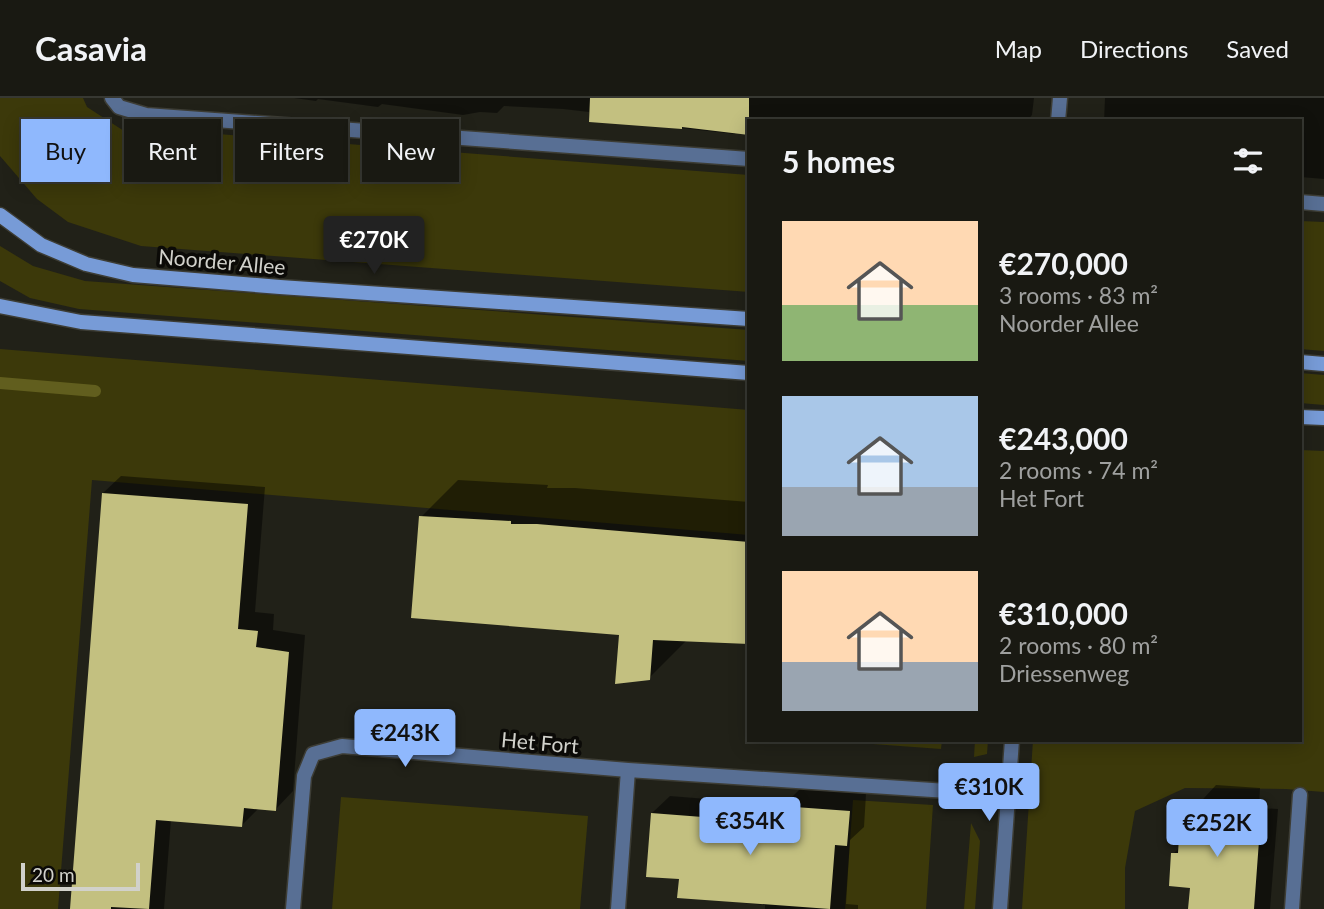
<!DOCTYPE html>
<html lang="en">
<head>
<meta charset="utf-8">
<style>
  body { margin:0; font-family:Lato,sans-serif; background:#22221b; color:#f1f3f6; height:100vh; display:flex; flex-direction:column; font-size:26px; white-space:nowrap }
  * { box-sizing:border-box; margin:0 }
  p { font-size:23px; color:#9fa09f }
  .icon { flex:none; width:38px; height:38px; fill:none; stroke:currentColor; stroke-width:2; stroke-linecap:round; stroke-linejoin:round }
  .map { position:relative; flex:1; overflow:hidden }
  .side { position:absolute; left:747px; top:21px; width:555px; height:623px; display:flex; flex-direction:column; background:#191912; border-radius:0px; box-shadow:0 4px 18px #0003,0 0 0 2px #373832 }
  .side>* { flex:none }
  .hud { position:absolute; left:21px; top:21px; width:621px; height:63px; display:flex; gap:14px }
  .scale { position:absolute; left:21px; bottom:18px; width:119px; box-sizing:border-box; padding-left:7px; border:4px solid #d1d1cb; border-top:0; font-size:19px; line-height:24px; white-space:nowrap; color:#d1d1cb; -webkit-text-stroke:5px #0b0a07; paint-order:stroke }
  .price { position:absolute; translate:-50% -60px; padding:0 16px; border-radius:7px; background:#8fb8fd; color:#111; font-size:23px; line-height:46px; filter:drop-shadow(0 2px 4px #0008) }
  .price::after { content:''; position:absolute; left:50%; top:42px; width:21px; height:16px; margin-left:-10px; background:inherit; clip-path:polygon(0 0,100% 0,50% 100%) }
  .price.active { background:#222; color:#fff }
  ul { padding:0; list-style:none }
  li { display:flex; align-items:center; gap:21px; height:175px; padding:0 35px }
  li span { display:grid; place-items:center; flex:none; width:196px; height:140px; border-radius:0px; color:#555 }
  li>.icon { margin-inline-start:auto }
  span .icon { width:84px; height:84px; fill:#fffc; stroke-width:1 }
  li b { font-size:30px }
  h2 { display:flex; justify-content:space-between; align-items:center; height:84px; padding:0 35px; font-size:30px }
  .tag { padding:0 24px; border-radius:0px; background:#191912; box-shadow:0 4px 18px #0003,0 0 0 2px #373832; font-size:24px; line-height:63px }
  .tag.active { background:#8fb8fd; color:#111 }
  header { display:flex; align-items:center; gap:42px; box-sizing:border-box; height:98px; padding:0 35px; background:#191912; border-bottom:2px solid #373832 }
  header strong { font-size:33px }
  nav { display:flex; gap:38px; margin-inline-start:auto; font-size:24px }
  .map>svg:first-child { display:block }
  .green { fill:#3c390a }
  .shadow { fill:#0007 }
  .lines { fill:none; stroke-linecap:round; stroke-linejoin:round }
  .stream { stroke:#615e1e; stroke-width:12 }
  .building { fill:#c3c080 }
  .street-casing { stroke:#3d3d35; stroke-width:17 }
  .secondary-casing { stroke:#3d3d35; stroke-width:17 }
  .street { stroke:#586f94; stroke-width:14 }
  .secondary { stroke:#779bd7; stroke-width:14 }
  .labels { text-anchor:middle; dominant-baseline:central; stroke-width:7; stroke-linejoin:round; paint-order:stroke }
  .street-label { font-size:21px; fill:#d1d1cb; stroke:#0b0a07 }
</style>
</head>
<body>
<header>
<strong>Casavia</strong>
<nav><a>Map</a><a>Directions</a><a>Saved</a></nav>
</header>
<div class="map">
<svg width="1324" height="811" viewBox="0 0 1324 811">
  <rect width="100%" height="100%" fill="#212118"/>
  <!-- green -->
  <path class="green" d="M 0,0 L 83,0 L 87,9 L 124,33 L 218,36 L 749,77 L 749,194 L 141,148 L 68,124 L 37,101 L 0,58 Z
    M 1300,123 L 1324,124 L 1324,253 L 1300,251 Z
    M 0,148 L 33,168 L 85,183 L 749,232 L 749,263 L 79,211 L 30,200 L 0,183 Z
    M 0,251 L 749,312 L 749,437 L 92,382 L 58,811 L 0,811 Z
    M 1300,275 L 1324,277 L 1324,307 L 1300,305 Z
    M 1300,352 L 1324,353 L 1324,694 L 1286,691 L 1185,690 L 1135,713 L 1125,770 L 1125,811 L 1022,811 L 1033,642 L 1300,642 Z
    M 859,642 L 942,642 L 941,651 L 859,645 Z
    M 975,642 L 988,642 L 987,656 L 974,659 Z
    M 341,699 L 588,718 L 580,811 L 332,811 Z
    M 853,702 L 933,707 L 926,811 L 845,811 Z
    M 971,725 L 980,743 L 975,811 L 964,811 Z"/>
  <!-- shadow -->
  <path class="shadow" d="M 294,0 L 1034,0 L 1032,17 L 1027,23 L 749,23 L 749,34 L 737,33 L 735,36 L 589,20 L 589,14 L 563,11 L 504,8 L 497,15 L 480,14 L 463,17 L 382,6 L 378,9 L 318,1 L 316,3 Z
    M 1105,0 L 1324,0 L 1324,81 L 1300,79 L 1300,23 L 1104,23 Z
    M 121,378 L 265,389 L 255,514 L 274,516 L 273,532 L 305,537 L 293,693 L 276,711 L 259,710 L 242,727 L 171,722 L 164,811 L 71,811 L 103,395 Z
    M 458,382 L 548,387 L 547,390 L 575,390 L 749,404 L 749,545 L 686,543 L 649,580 L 621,536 L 413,519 L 421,419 Z
    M 1216,687 L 1260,690 L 1259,710 L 1278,711 L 1270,811 L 1190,811 L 1192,788 L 1173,756 L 1180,749 L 1182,724 Z
    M 800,691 L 866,696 L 864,729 L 850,742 L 846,806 L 858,807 L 858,811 L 765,811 L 765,807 L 679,798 L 681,780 L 652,715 L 670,698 L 784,707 Z"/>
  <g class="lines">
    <!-- stream -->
    <path class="stream" d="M 0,285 L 95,293"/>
  </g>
  <!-- building -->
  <path class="building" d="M 590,0 L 749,0 L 749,37 L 682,29 L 682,31 L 589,24 Z
    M 102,395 L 248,406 L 238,531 L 258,533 L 256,549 L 289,554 L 276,713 L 244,710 L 242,729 L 156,722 L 149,811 L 111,809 L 111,811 L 70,811 Z
    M 419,418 L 511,423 L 511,426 L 537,426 L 749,444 L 749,546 L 653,542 L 650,582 L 615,586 L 619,537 L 411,520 Z
    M 1196,704 L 1243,707 L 1242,727 L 1260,729 L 1254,811 L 1188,811 L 1190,790 L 1169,788 L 1171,755 L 1178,755 L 1180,723 L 1195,723 Z
    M 781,708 L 850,713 L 847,748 L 835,747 L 830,811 L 677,800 L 679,781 L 646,779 L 651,715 L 780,725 Z"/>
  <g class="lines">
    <defs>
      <path id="street" d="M 112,0 L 119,9 L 146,17 L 749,61
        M 1058,23 L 1060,0
        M 1300,104 L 1324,106
        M 293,811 L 304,678 L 313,656 L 342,648 L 628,672 L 1008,697
        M 618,811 L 628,672
        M 1000,811 L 1012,642
        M 1292,811 L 1300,697"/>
      <path id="secondary" d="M 0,117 L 41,147 L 86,166 L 133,177 L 280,189 L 749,221
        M 0,208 L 81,224 L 749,275
        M 1300,264 L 1324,266
        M 1300,319 L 1324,320"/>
    </defs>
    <!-- street casing -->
    <use href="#street" class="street-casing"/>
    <!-- secondary casing -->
    <use href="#secondary" class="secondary-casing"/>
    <!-- street -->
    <use href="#street" class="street"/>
    <!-- secondary -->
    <use href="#secondary" class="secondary"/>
  </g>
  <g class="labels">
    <!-- street labels -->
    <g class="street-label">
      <text transform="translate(222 163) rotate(5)">Noorder Allee</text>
      <text transform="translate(540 644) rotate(5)">Het Fort</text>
    </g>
  </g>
</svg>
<div class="scale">20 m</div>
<b class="price active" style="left:374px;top:178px">€270K</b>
<b class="price" style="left:405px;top:671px">€243K</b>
<b class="price" style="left:989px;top:725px">€310K</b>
<b class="price" style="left:750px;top:759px">€354K</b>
<b class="price" style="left:1217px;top:761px">€252K</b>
<div class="hud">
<a class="tag active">Buy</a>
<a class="tag">Rent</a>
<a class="tag">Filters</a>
<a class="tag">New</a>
</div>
<section class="side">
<h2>5 homes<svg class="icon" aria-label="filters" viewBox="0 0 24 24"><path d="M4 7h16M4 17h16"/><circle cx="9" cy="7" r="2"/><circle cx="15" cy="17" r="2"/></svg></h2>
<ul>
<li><span style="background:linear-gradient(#ffd9b3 60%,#8fb573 0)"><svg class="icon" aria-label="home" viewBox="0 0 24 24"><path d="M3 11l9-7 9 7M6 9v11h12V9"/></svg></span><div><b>€270,000</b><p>3 rooms · 83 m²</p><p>Noorder Allee</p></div></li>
<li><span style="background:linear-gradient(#a9c7e8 65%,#9aa5b1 0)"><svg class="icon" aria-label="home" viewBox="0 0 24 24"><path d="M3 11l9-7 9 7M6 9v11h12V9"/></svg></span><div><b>€243,000</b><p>2 rooms · 74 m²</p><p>Het Fort</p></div></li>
<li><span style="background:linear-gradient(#ffd9b3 65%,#9aa5b1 0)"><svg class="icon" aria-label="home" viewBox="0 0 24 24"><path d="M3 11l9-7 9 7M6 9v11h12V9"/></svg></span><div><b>€310,000</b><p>2 rooms · 80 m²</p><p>Driessenweg</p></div></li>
</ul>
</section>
</div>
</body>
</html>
